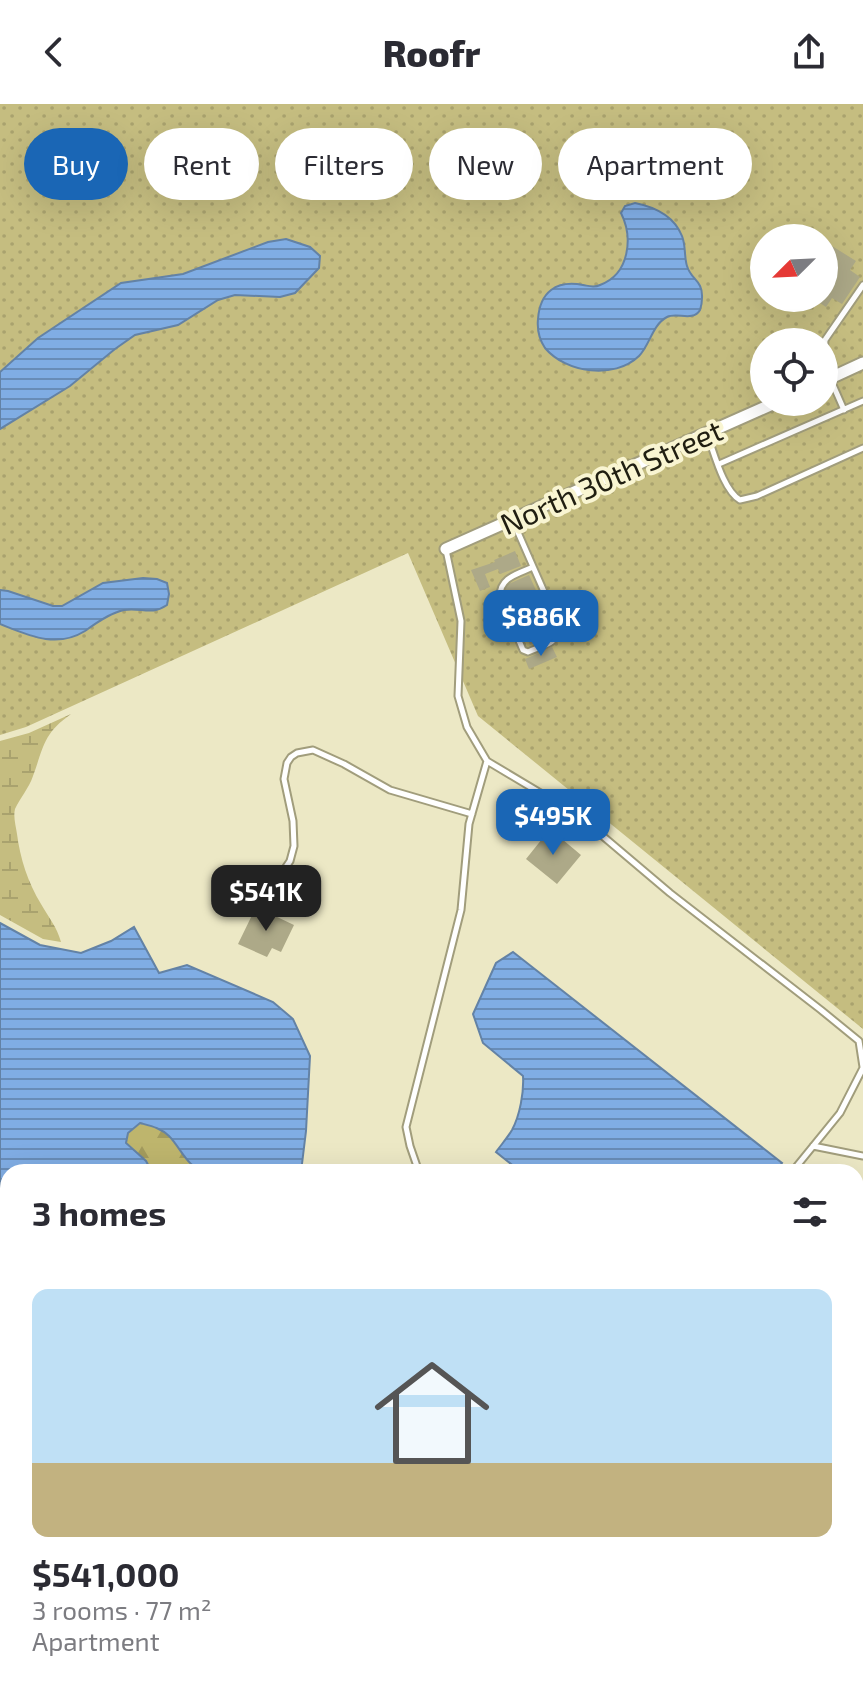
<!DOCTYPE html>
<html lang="en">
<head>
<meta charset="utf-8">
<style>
  body { margin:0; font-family:"Exo 2",sans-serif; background:#f7f7f7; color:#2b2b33; height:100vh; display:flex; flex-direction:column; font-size:30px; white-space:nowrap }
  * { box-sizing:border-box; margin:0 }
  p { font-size:26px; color:#7c7c81 }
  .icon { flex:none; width:44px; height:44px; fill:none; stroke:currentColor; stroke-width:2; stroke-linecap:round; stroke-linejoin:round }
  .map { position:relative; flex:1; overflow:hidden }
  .side { position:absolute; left:0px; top:1060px; width:864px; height:536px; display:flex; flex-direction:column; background:#fff; border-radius:24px 24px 0 0; box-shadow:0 8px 32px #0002 }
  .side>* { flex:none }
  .banner { position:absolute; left:24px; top:24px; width:816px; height:72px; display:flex; gap:16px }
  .needle { width:52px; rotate:246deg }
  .buttons { position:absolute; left:750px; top:120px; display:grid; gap:16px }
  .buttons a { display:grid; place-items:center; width:88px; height:88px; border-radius:50%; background:#fff; box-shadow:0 8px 32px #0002; font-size:40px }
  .price { position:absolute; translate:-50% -68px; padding:0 18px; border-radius:16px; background:#1a66b5; color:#fff; font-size:26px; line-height:52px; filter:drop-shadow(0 2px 4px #0008) }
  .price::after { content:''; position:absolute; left:50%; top:48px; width:24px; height:18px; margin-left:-12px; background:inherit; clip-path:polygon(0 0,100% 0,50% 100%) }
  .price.on { background:#222; color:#fff }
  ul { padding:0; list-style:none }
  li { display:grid; align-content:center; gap:16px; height:424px; padding:0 32px }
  li span { display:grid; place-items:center; height:248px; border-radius:16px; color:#555 }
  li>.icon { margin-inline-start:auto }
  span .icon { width:144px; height:144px; fill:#fffc; stroke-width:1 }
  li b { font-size:34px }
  h2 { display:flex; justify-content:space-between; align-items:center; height:96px; padding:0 32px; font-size:34px }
  .chip { padding:0 28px; border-radius:36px; background:#fff; box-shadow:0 8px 32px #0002; font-size:28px; line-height:72px }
  .chip.on { background:#1a66b5; color:#fff }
  header { display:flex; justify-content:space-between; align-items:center; height:104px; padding:0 32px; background:#fff; font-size:36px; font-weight:800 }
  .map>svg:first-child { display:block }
  .grass { fill:url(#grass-dots); fill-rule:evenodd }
  .forest { fill:url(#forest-firs) }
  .wetland { fill:url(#wetland-marsh) }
  .park { fill:url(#park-tufts) }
  .water { fill:url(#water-rules); stroke:#6382a5; stroke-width:2 }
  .building { fill:#ada988 }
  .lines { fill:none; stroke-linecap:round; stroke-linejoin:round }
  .lane-casing { stroke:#a19d7c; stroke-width:9 }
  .street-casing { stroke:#a19d7c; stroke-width:15 }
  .path { stroke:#7e7b64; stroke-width:3; stroke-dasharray:4 6; stroke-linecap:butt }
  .lane { stroke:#fff; stroke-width:5 }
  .street { stroke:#fff; stroke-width:11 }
  .labels { text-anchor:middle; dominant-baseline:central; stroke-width:8; stroke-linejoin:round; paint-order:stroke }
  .street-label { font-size:30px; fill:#201e11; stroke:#f9f5d2 }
</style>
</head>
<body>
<header><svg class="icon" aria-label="back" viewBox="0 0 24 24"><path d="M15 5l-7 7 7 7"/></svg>Roofr<svg class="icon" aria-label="share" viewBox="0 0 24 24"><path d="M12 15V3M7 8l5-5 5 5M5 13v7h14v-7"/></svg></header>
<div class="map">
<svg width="863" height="1596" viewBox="0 0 863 1596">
  <defs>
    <pattern id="grass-dots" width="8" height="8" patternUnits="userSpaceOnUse" patternTransform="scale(2)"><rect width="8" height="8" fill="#c5bd80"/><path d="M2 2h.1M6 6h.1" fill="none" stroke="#a9a26e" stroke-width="1.8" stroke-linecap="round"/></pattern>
    <pattern id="forest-firs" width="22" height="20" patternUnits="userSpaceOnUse" patternTransform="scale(2)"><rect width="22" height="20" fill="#beb56d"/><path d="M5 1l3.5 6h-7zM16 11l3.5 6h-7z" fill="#a39b5d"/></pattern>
    <pattern id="wetland-marsh" width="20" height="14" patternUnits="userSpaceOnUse" patternTransform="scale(2)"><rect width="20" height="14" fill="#c5bd80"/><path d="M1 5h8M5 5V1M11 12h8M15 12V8" fill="none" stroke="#a9a26e"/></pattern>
    <pattern id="park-tufts" width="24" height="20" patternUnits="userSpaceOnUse" patternTransform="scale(2)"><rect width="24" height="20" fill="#c5bd80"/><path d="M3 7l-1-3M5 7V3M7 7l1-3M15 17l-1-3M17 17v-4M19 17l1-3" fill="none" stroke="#a9a26e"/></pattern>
    <pattern id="water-rules" width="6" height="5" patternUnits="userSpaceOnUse" patternTransform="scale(2)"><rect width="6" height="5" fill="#80ade4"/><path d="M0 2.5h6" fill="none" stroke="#688cb7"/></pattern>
  </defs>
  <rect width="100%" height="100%" fill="#ece8c5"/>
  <!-- grass -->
  <path class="grass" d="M 0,0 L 863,0 L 863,925 L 478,612 L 408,449 L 26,623 L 0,631 ZM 764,134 L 824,134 L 824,194 L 764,194 ZM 764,238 L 824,238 L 824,298 L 764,298 Z"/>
  <!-- forest -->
  <path class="forest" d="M 139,1019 C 150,1021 161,1024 169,1032 C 184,1047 183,1059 207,1068 L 152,1068 L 146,1057 L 126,1039 L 128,1029 Z"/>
  <!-- wetland -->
  <path class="wetland" d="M 71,610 C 43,630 44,642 33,672 C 29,684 20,694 15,705 C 13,713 16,722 17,730 C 20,754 28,779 41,800 C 49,814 57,823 61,838 L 43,835 L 0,811 L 0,637 L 29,629 Z"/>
  <!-- park -->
  <path class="park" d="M 8,1189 L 8,1588 L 737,1588 L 745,1596 L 0,1596 L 0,1193 Z"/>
  <!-- water -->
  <path class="water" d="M 635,99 C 655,103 674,112 682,132 C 686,142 684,153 687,162 C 691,176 703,176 702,194 C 702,197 701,203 700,206 C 693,218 677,208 667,213 C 652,221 650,241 639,252 C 614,276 566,269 545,244 C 539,235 537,225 538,215 C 540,188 556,176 583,181 C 589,182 594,184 600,181 C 630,170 633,133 621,109 L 625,102 Z
    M 286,135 L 310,143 L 320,152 L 319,164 L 295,189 L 280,193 L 235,191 L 218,196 L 178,221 L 135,231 L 115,245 L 70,282 L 0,325 L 0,268 L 38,234 L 121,179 L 183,170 L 268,138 Z
    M 143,474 L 157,475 L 167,479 L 169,490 L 167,501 C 151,512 141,503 124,506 C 110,509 96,519 85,527 C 56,545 28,531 0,520 L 0,486 L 8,487 L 53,502 L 62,502 L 103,479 Z
    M 0,819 L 40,841 L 81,849 L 111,837 L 134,823 L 159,869 L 187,861 L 273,898 L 293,915 L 310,952 L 306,1027 L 301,1068 L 265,1068 L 258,1065 L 252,1068 C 238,1068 220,1071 206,1068 C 187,1064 181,1044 169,1032 C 161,1024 151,1022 140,1019 L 128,1029 L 126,1039 L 146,1057 L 152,1068 L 8,1068 L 8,1189 L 0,1193 Z
    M 513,848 L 782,1059 L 775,1068 L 695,1068 L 688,1062 L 683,1068 L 521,1068 L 496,1048 C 501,1041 508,1033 512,1026 C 520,1011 524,988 523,972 L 483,939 L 473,910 L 496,859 Z"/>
  <!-- building -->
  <path class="building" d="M 824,137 L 856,157 L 850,166 L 860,173 L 842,200 L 832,194 L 826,203 L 817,197 L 811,206 L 792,194 L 824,194 Z
    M 515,447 L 521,462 L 500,470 L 498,465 L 485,470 L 490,483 L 480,487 L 471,466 L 495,458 L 494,456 Z
    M 529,471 L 556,530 L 530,541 L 504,482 Z
    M 552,543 L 557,553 L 529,565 L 525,555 Z
    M 550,725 L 581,751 L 557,780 L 526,755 Z
    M 256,803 L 294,821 L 281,848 L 272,844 L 267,853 L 238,840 Z
    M 856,1171 L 863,1176 L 863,1223 L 856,1231 Z"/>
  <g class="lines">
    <defs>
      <path id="lane" d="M 824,253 L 825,236 L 863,181
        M 824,253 L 830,274 L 844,306
        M 707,330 C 714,348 723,386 740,396 L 757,392 L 863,344
        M 719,360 L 863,297
        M 513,417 L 560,524 C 558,540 541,542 528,548 L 523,546 L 500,492 C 500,473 518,470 533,463
        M 446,446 L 461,517 L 458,592 L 467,623 L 487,657 L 579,712 L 670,789 L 821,906 L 859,937 L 863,963
        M 264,795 L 290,757 L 294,742 L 293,717 L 284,675 L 287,659 L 291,653 L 297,649 L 313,646 L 344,660 L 390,686 L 472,710
        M 813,1042 L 863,1052
        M 419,1068 L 410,1042 L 406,1023 L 461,806 L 469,720 L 487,657
        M 792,1068 L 840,1009 L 863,964
        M 863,1265 L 860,1269 L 863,1279
        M 856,1474 L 860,1469 L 863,1454"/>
      <path id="street" d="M 824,277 L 863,259
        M 446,445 L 777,298
        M 0,1522 L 8,1527
        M 67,1588 L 72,1596"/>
    </defs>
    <!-- lane casing -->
    <use href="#lane" class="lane-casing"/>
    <!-- street casing -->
    <use href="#street" class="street-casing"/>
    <!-- path -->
    <path class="path" d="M 0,1475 L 8,1475
      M 353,1588 L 372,1596
      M 653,1588 L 668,1596
      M 343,1596 L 353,1589"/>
    <!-- lane -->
    <use href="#lane" class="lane"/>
    <!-- street -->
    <use href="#street" class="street"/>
  </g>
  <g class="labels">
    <!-- street labels -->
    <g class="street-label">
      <text transform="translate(611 372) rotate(-24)">North 30th Street</text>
    </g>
  </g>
</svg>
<div class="buttons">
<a><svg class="needle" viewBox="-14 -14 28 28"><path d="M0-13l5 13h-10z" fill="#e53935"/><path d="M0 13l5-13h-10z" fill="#7c7c81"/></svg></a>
<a><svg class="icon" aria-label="locate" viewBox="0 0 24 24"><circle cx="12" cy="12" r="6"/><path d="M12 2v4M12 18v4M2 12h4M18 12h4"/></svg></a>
</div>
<b class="price" style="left:541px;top:554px">$886K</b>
<b class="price" style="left:553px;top:753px">$495K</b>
<b class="price on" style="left:266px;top:829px">$541K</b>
<div class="banner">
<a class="chip on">Buy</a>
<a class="chip">Rent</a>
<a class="chip">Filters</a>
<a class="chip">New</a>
<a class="chip">Apartment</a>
</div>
<section class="side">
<h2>3 homes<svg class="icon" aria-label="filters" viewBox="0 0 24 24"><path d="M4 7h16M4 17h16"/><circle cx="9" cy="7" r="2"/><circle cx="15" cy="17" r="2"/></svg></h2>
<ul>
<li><span style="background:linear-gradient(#bfe0f5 70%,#c2b280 0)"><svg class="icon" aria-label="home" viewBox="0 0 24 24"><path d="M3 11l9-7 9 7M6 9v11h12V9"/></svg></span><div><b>$541,000</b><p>3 rooms · 77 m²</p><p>Apartment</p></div></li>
</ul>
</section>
</div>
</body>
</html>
